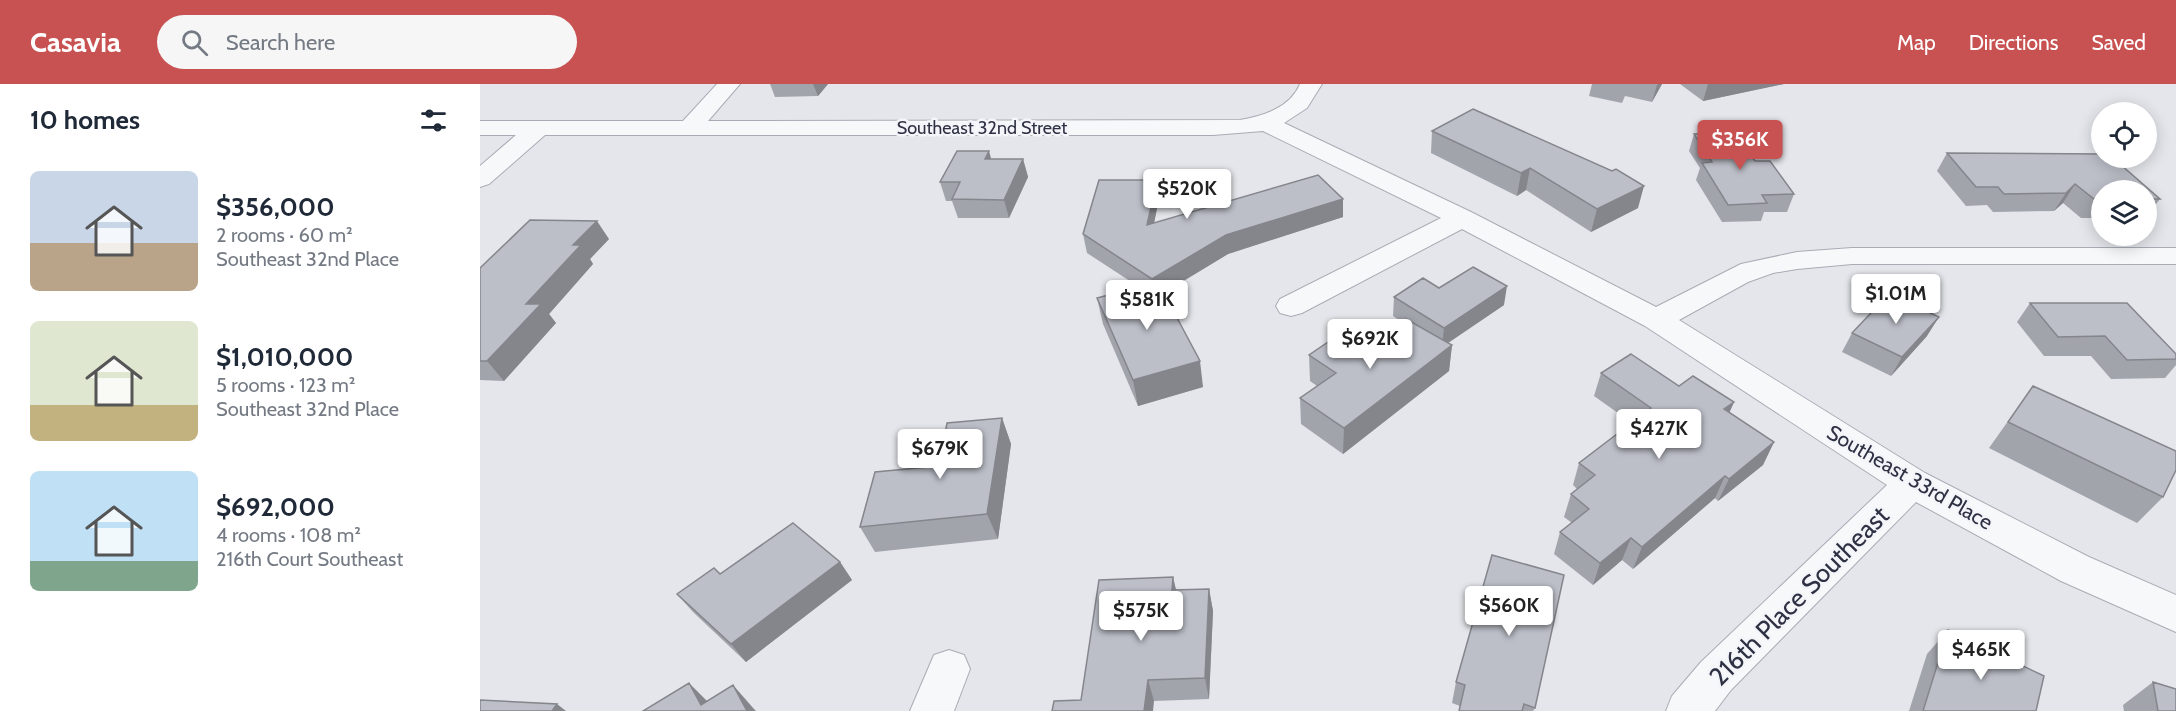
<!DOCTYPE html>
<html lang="en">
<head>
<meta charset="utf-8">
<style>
  body { margin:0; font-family:Cabin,sans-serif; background:#f6f6f7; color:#1f2937; height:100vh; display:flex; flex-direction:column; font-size:22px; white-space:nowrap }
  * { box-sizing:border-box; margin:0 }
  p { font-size:20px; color:#747a83 }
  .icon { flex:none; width:33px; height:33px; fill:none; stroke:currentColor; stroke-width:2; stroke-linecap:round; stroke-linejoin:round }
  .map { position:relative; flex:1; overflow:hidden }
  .details { display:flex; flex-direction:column; background:#fff; width:480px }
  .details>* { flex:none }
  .controls { position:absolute; left:1611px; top:18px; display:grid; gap:12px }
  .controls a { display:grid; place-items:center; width:66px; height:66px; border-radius:50%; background:#fff; box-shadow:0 3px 15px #0003; font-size:30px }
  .price { position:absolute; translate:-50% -51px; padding:0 14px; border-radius:6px; background:#fff; color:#222; font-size:20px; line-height:39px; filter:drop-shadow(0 2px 3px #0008) }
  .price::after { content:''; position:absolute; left:50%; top:36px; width:18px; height:14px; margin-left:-9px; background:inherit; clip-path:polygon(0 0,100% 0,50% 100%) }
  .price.on { background:#c85252; color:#fff }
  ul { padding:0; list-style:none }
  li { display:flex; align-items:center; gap:18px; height:150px; padding:0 30px }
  li span { display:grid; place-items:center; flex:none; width:168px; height:120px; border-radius:9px; color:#555 }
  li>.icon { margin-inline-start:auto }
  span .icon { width:72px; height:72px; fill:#fffc; stroke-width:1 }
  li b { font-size:26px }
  h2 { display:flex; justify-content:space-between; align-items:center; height:72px; padding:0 30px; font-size:26px }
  header { display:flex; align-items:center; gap:36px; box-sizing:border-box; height:84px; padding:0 30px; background:#c85252; color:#fff }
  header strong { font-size:28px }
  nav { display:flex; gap:33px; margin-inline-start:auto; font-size:21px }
  .search { width:420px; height:54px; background:#f6f6f7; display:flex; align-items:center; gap:15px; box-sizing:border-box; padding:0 21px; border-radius:33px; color:#747a83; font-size:22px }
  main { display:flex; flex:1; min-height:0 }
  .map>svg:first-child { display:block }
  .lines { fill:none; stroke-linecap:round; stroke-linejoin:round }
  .minor-casing { stroke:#a9acb5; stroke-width:2 }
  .minor { fill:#f7f8fa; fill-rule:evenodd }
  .wall { fill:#a2a4ac }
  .shaded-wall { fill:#84868c }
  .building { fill:#bcbfc8; stroke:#84868c; stroke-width:1.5 }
  .labels { text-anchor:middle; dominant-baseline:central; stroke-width:5; stroke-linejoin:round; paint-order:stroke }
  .far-street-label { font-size:18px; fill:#2d3143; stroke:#f4f5f9 }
  .street-label { font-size:21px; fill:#2d3143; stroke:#f4f5f9 }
  .near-street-label { font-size:26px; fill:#2d3143; stroke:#f4f5f9 }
</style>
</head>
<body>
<header>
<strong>Casavia</strong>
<div class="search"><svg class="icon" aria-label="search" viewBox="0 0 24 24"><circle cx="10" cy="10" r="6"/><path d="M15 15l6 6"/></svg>Search here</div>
<nav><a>Map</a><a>Directions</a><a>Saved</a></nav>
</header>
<main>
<section class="details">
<h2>10 homes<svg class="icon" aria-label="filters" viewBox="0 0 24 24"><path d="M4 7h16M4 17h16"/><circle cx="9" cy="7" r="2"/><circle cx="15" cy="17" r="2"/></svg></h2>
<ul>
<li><span style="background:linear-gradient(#c9d6e8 60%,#b9a48a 0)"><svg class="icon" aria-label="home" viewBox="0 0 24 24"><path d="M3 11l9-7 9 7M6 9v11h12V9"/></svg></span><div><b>$356,000</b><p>2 rooms · 60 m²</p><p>Southeast 32nd Place</p></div></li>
<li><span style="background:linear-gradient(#dfe7d0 70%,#c2b280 0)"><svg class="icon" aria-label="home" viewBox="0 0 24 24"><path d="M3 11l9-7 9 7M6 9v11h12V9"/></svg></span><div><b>$1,010,000</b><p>5 rooms · 123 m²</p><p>Southeast 32nd Place</p></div></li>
<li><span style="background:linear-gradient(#bfe0f5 75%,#7fa58c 0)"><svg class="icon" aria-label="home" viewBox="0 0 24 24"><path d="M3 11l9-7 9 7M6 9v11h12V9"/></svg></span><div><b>$692,000</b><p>4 rooms · 108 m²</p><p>216th Court Southeast</p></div></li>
</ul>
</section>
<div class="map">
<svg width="1696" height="627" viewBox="0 0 1696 627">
  <rect width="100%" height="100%" fill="#e4e6eb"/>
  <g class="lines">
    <defs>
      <path id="minor" d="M 237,0 L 260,0 L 228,37 L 760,36 C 783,32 810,24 820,0 L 842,0 L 827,24 L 804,39 L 991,128 L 1176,223 L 1261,180 L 1317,168 L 1372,164 L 1696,164 L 1696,180 L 1372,180 L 1317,185 L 1293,189 L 1268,198 L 1199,236 L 1445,389 L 1609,473 L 1696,511 L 1696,548 L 1581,497 L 1436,418 L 1251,606 L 1235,627 L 1186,627 L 1192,612 L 1221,578 L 1407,401 L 1165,242 L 982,145 L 822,229 L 811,232 L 800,229 L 796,222 L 800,215 L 961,134 L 783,47 L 733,51 L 65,51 L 9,100 L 0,103 L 0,82 L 36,51 L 0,51 L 0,37 L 203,37 Z
        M 469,566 L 484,571 L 490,585 L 474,627 L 430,627 L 454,571 Z"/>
    </defs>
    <!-- minor casing -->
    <use href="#minor" class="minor-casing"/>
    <!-- minor -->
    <use href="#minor" class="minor"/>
  </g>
  <!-- wall -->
  <path class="wall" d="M 290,0 L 348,0 L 338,12 L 295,13 Z
    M 1112,0 L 1182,0 L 1172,18 L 1145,12 L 1142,19 L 1109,12 Z
    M 1200,0 L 1304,0 L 1223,17 Z
    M 952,47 L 1158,124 L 1111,148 L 1046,106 L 1037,112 L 951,69 Z
    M 1214,50 L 1275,77 L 1314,110 L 1307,128 L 1284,128 L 1281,137 L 1242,138 L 1216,96 L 1220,84 L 1209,67 Z
    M 1467,69 L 1622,70 L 1622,74 L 1633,74 L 1680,115 L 1666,133 L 1666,106 L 1622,106 L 1622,134 L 1601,134 L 1583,119 L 1574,127 L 1513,128 L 1507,121 L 1486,122 L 1457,87 Z
    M 511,75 L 543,75 L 548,93 L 529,134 L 478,134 L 472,117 L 466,117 L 460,98 Z
    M 677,96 L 679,114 L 674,139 L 863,115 L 863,133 L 748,170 L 684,209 L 723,303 L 658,322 L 623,240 L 617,214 L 659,203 L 607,169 L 603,150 Z
    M 129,155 L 110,175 L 113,180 L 69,230 L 76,239 L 24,297 L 0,296 L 0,184 Z
    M 959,204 L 1024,221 L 968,259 L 972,261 L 969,287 L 863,370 L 821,340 L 820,314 L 837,302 L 830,297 L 829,271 L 887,263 L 922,238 L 913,232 L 914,213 Z
    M 1550,219 L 1696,270 L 1696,281 L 1685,294 L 1631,295 L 1611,272 L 1564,272 L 1537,238 Z
    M 1372,249 L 1447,252 L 1411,292 L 1362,268 Z
    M 1121,289 L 1199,302 L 1254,318 L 1249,329 L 1294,358 L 1283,381 L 1238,417 L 1235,414 L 1153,485 L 1142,476 L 1113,501 L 1074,470 L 1080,448 L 1092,439 L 1084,433 L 1091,410 L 1097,405 L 1093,401 L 1099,379 L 1152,339 L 1114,312 Z
    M 1553,302 L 1683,413 L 1657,439 L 1509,364 Z
    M 522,334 L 531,360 L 518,455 L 395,468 L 380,443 Z
    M 360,478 L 372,496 L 266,578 L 213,528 L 197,510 L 240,490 Z
    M 693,493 L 696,506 L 729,505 L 733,527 L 729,615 L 674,617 L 601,616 Z
    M 1468,546 L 1556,627 L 1429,627 L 1447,570 Z
    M 976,598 L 1055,624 L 1053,627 L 979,627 L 980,622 L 972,619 Z
    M 1673,598 L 1696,627 L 1644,627 L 1643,621 Z"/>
  <!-- shaded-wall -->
  <path class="shaded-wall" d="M 333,0 L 348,0 L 338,12 Z
    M 1178,0 L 1182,0 L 1172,18 L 1177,1 Z
    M 1228,0 L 1304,0 L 1223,17 Z
    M 509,67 L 514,85 L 505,75 Z
    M 543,75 L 548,93 L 529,134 L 524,116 Z
    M 1050,84 L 1046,106 L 1037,112 L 1041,89 Z
    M 677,96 L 679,114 L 670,160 L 667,141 Z
    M 1595,100 L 1583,119 L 1574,127 L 1586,109 Z
    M 1164,102 L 1158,124 L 1111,148 L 1117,125 Z
    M 863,115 L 863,133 L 748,170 L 675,214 L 672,195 L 746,151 Z
    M 117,137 L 129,155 L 110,175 L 113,180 L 69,230 L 76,239 L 24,297 L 7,277 L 46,220 L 93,161 Z
    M 1027,202 L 1024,221 L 962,263 L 964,244 Z
    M 1459,233 L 1447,252 L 1411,292 L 1422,273 Z
    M 972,261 L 969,287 L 863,370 L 864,344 Z
    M 720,277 L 723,303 L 658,322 L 653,296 Z
    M 1254,318 L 1244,341 L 1244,325 Z
    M 522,334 L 531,360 L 518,455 L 507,430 Z
    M 1294,358 L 1283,381 L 1238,417 L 1249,395 Z
    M 1245,392 L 1235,414 L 1153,485 L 1162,463 Z
    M 1151,454 L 1142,476 L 1113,501 L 1120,479 Z
    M 360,478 L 372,496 L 266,578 L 251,560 Z
    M 693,493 L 698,515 L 692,506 Z
    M 729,505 L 733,527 L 729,615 L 725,594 Z
    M 668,596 L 674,617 L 673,627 L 664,627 Z
    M 209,599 L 232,622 L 221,621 Z
    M 253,601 L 274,625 L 276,627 L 267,627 Z
    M 77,620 L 86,627 L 72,627 Z"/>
  <!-- building -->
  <path class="building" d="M 993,25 L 1132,87 L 1136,85 L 1164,102 L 1117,125 L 1050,84 L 1041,89 L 952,47 Z
    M 1254,49 L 1275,77 L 1290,77 L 1314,110 L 1282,111 L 1287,119 L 1248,121 L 1222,79 L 1232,78 L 1214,50 Z
    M 477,67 L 509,67 L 505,75 L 543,75 L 524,116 L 472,115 L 480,98 L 460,98 Z
    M 1467,69 L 1622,70 L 1622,74 L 1633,74 L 1680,115 L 1666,115 L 1666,106 L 1622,106 L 1622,115 L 1614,115 L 1595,100 L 1586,109 L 1524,110 L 1518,103 L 1496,103 Z
    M 838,91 L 863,115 L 746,151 L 672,195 L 603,150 L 619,96 L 677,96 L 667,141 Z
    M 50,136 L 117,137 L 93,161 L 101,161 L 46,220 L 61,220 L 7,277 L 0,277 L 0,184 Z
    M 993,183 L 1027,202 L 964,244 L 914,213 L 943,194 L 959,204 Z
    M 678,198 L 720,277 L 653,296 L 617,214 Z
    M 1409,210 L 1459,233 L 1422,273 L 1372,249 Z
    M 1550,219 L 1647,219 L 1696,270 L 1696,275 L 1647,276 L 1625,252 L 1578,253 Z
    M 926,235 L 972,261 L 864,344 L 820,314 L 856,289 L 829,271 L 863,248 L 887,263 Z
    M 1151,270 L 1199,302 L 1213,292 L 1254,318 L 1244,325 L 1294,358 L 1249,395 L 1245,392 L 1162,463 L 1151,454 L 1120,479 L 1080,448 L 1109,425 L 1091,410 L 1115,391 L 1099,379 L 1171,324 L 1121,289 Z
    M 1553,302 L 1696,367 L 1696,386 L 1683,413 L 1528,338 Z
    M 522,334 L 507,430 L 380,443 L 395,388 L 459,382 L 467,339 Z
    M 313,439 L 360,478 L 251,560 L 197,510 L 234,484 L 240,490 Z
    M 1012,471 L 1084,491 L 1055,624 L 1044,620 L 1042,627 L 979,627 L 985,601 L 976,598 Z
    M 693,493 L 692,506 L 729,505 L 725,594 L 668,596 L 664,627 L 572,627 L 574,617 L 601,616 L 619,496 Z
    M 1468,546 L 1564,592 L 1556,627 L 1443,627 Z
    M 1673,598 L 1696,605 L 1696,627 L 1678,627 Z
    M 209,599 L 221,621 L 253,601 L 267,627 L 163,627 Z
    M 0,616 L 77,620 L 72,627 L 0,627 Z"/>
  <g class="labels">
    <!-- far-street labels -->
    <g class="far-street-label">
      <text x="502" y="44">Southeast 32nd Street</text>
    </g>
    <!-- street labels -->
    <g class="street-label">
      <text transform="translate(1430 393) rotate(30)">Southeast 33rd Place</text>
    </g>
    <!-- near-street labels -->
    <g class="near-street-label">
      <text transform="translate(1319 512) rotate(-45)">216th Place Southeast</text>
    </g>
  </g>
</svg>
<div class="controls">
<a><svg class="icon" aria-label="locate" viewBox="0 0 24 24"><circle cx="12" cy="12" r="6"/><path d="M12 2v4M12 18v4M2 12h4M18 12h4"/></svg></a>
<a><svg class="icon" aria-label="layers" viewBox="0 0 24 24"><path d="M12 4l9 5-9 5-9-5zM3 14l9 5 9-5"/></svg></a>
</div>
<b class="price on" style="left:1260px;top:87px">$356K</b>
<b class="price" style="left:707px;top:136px">$520K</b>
<b class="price" style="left:1416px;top:241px">$1.01M</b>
<b class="price" style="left:667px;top:247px">$581K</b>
<b class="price" style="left:890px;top:286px">$692K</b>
<b class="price" style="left:1179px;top:376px">$427K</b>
<b class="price" style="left:460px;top:396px">$679K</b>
<b class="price" style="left:1029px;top:553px">$560K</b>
<b class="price" style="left:661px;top:558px">$575K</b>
<b class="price" style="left:1501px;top:597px">$465K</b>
</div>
</main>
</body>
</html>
